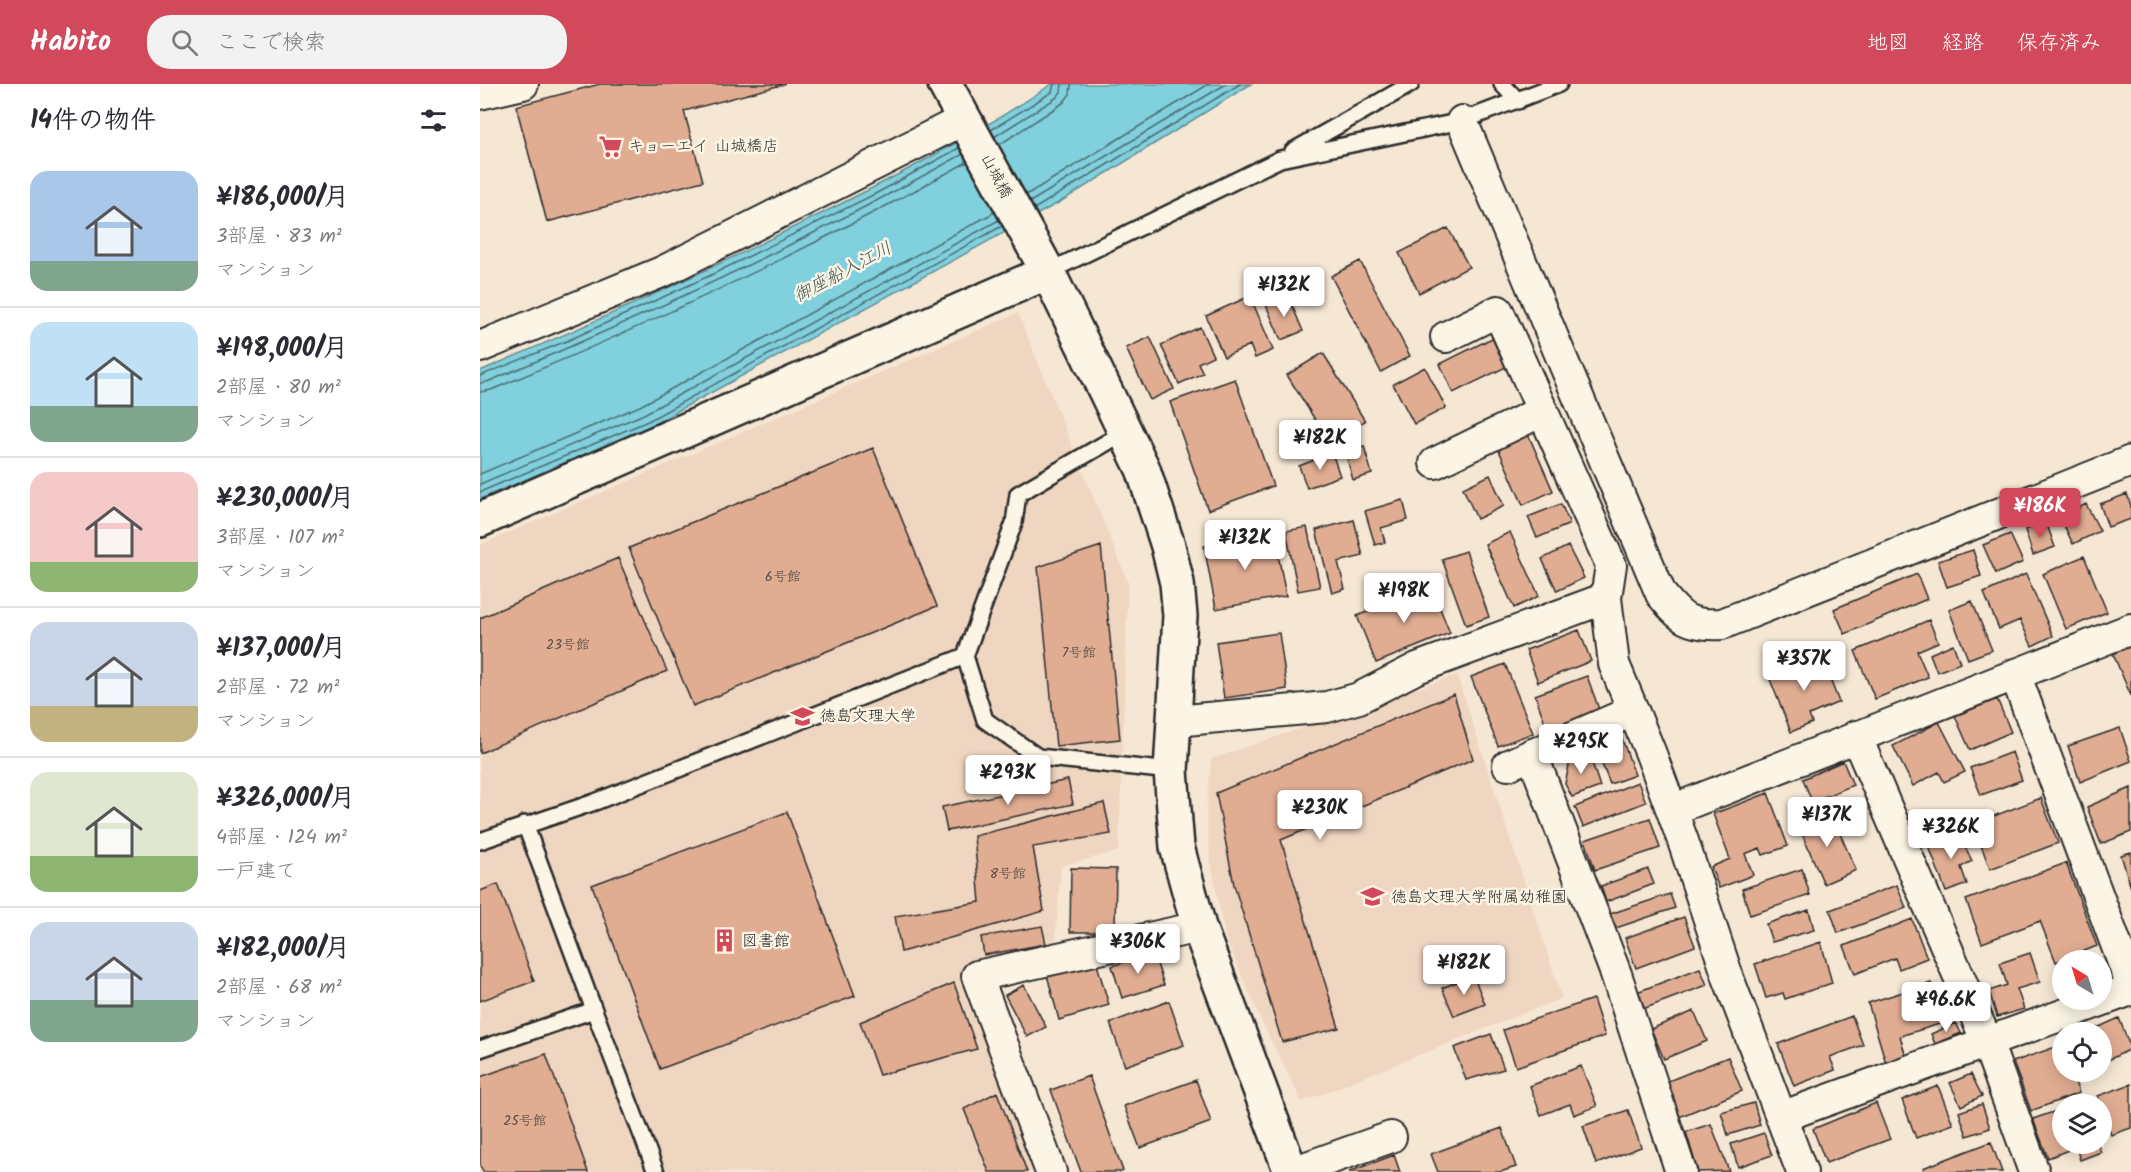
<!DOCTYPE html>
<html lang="ja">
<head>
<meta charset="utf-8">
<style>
  body { margin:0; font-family:Kalam,"Klee One",sans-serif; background:#f2f2f3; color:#2b2b33; height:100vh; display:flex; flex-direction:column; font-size:22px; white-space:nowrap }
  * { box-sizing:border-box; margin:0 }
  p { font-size:20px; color:#7c7c81 }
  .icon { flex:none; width:33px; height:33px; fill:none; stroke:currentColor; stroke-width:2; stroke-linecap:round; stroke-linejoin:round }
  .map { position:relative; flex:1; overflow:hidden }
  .drawer { display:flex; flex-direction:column; background:#fff; width:480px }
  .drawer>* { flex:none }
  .needle { width:39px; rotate:322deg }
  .tools { position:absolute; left:1572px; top:866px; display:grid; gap:12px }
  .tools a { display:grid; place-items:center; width:60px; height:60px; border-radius:50%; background:#fff; box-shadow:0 3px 15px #0003; font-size:30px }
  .price { position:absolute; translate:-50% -51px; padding:0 14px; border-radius:6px; background:#fff; color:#222; font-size:20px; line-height:39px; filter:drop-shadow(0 2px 3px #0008) }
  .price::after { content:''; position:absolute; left:50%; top:36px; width:18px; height:14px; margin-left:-9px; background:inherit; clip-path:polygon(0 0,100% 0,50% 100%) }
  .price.on { background:#d1495b; color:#fff }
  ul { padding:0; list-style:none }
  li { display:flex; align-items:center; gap:18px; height:150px; padding:0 30px }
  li+li { border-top:2px solid #e1e1e2 }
  li span { display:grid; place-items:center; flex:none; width:168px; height:120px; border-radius:18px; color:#555 }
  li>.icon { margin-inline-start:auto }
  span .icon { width:72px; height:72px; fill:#fffc; stroke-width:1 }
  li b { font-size:26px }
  h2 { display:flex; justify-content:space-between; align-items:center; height:72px; padding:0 30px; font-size:26px }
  header { display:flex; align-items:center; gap:36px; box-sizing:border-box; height:84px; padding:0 30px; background:#d1495b; color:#fff }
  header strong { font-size:28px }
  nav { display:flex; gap:33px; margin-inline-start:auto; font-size:21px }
  .search { width:420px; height:54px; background:#f2f2f3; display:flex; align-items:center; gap:15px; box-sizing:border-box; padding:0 21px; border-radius:24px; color:#7c7c81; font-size:22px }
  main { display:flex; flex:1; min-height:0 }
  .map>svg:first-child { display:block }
  .built { fill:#efd6c1 }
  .water { fill:#81d0dd; stroke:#5f8e96; stroke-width:1.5 }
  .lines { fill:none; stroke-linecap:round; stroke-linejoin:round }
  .shore { stroke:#4d6d72; stroke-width:1.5 }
  .building { fill:#e0ad93; stroke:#2b2b2b; stroke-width:1.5 }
  .service-casing { stroke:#2b2b2b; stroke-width:20 }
  .minor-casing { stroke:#2b2b2b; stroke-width:34 }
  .tertiary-casing { stroke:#2b2b2b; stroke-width:38 }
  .service { stroke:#fcf5e5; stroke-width:15 }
  .minor { stroke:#fcf5e5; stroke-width:30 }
  .tertiary { stroke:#fcf5e5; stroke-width:33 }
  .labels { text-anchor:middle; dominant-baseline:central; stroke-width:5; stroke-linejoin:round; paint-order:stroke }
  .number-label { font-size:14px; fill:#584c45 }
  .poi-label { font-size:16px; fill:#2b2b2b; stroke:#fcf5e5; text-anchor:start }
  .street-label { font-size:16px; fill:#2b2b2b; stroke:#fcf5e5 }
  .water-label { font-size:18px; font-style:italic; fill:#405458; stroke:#fcf5e5 }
</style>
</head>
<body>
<header>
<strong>Habito</strong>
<div class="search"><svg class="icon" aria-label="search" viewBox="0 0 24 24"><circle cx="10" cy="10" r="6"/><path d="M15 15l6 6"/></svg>ここで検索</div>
<nav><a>地図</a><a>経路</a><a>保存済み</a></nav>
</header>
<main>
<section class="drawer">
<h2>14件の物件<svg class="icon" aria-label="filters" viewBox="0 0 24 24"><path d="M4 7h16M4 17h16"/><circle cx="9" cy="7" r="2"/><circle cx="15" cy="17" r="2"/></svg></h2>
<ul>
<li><span style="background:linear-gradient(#a9c7e8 75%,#7fa58c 0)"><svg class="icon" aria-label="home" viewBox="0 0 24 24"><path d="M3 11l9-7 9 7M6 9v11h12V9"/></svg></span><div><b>¥186,000/月</b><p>3部屋 · 83 m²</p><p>マンション</p></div></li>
<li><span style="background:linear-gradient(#bfe0f5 70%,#7fa58c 0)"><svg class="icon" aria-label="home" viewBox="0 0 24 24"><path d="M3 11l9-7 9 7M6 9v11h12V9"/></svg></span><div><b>¥198,000/月</b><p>2部屋 · 80 m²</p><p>マンション</p></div></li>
<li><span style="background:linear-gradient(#f6c9c9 75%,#8fb573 0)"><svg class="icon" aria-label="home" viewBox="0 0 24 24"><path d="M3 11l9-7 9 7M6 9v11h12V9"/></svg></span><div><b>¥230,000/月</b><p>3部屋 · 107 m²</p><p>マンション</p></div></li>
<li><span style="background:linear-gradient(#c9d6e8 70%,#c2b280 0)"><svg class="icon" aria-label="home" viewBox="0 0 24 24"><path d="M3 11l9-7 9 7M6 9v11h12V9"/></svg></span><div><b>¥137,000/月</b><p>2部屋 · 72 m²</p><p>マンション</p></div></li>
<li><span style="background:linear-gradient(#dfe7d0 70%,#8fb573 0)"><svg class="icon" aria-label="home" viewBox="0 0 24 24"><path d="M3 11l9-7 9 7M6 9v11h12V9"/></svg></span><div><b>¥326,000/月</b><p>4部屋 · 124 m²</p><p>一戸建て</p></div></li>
<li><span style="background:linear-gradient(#c9d6e8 65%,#7fa58c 0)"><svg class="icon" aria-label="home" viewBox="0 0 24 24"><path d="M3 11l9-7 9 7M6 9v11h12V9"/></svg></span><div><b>¥182,000/月</b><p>2部屋 · 68 m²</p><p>マンション</p></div></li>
</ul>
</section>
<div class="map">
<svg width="1651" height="1088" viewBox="0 0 1651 1088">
  <rect width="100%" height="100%" fill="#f6e7d5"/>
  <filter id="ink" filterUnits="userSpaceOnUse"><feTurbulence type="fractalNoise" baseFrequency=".0167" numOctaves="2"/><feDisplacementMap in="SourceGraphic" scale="12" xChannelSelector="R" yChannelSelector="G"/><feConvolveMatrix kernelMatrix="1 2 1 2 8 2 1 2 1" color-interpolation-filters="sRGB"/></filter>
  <g filter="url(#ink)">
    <!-- built -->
    <path class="built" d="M 538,229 L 648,498 L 639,767 L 581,782 L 575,862 L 481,886 L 564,1088 L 0,1088 L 0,461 Z
      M 977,591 L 1082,914 L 822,1018 L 781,936 L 745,853 L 730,773 L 726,730 L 731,675 Z"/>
    <!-- water -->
    <path class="water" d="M 572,0 L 771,0 L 580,118 L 170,342 L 0,415 L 0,287 C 106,242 211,195 314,143 C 402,100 490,55 572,0 Z"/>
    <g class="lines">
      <!-- shore -->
      <path class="shore" d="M 511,46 L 572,8 L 574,0
        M 514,53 L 576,14 L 581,8 L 582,0
        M 519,61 L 583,19 L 590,10 L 591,0
        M 546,111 L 729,0
        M 550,118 L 746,0
        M 554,125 L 760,0
        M 0,292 L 89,256 L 229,192 L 395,110 L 479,64
        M 0,299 L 7,298 C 170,230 329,156 483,70
        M 0,308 L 11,306 C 173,239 333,164 487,78
        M 0,390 L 160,322 L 515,128
        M 0,400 L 164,330 L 519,136
        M 0,408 L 168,337 L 522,142"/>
    </g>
    <!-- building -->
    <path class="building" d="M 120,0 L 305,0 L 204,27 L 223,97 L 67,138 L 36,22 Z
      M 968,144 L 989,183 L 939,209 L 919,169 Z
      M 880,177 L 930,272 L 901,288 L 851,192 Z
      M 770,212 L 793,266 L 775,274 L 770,261 L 744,273 L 726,232 Z
      M 808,212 L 823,247 L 801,256 L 786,221 Z
      M 720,243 L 733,272 L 718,279 L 723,289 L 699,300 L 681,261 Z
      M 670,253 L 694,305 L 670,316 L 646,264 Z
      M 1012,254 L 1026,283 L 973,309 L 960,280 Z
      M 843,269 L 885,337 L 849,358 L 807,291 Z
      M 945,283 L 966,324 L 934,340 L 913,300 Z
      M 755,295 L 793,402 L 728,426 L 690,318 Z
      M 1048,350 L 1073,407 L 1043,421 L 1018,364 Z
      M 884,362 L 892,390 L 873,396 L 865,367 Z
      M 393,364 L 457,522 L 213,622 L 149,464 Z
      M 852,369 L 860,392 L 827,404 L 819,382 Z
      M 1010,391 L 1024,422 L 997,435 L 983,404 Z
      M 1647,410 L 1651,422 L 1651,435 L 1628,443 L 1620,420 Z
      M 923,416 L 928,436 L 901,444 L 905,458 L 895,461 L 885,427 Z
      M 1081,420 L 1090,440 L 1057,454 L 1048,433 Z
      M 1606,420 L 1620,447 L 1593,460 L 1580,433 Z
      M 874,436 L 883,472 L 858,478 L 865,505 L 852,509 L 836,446 Z
      M 1566,438 L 1575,463 L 1553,471 L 1545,446 Z
      M 827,443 L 840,503 L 818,507 L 806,447 Z
      M 1030,448 L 1059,512 L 1034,524 L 1005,460 Z
      M 794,449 L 806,512 L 736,525 L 724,462 Z
      M 1530,450 L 1543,478 L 1516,490 L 1503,461 Z
      M 621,462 L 640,655 L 576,662 L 558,483 Z
      M 1088,462 L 1104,494 L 1077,507 L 1062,475 Z
      M 1493,466 L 1501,492 L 1467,503 L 1458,477 Z
      M 986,467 L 1009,533 L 986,541 L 962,475 Z
      M 1604,472 L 1627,528 L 1586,545 L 1563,490 Z
      M 138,474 L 187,587 L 0,669 L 0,534 Z
      M 1437,490 L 1447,515 L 1365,550 L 1354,525 Z
      M 1546,490 L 1573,552 L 1552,562 L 1540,536 L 1519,545 L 1504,509 Z
      M 951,502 L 970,549 L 896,579 L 877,532 Z
      M 1492,517 L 1512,566 L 1488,575 L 1469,526 Z
      M 1449,536 L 1458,558 L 1437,567 L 1448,593 L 1395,615 L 1375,567 Z
      M 1099,546 L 1111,577 L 1058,598 L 1046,566 Z
      M 799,549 L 807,605 L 744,614 L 736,558 Z
      M 1473,560 L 1480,579 L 1457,588 L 1450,570 Z
      M 1651,562 L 1651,612 L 1633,570 Z
      M 1341,572 L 1359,618 L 1329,631 L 1332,639 L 1311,648 L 1289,593 Z
      M 1025,580 L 1053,649 L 1018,662 L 991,593 Z
      M 1107,592 L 1120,628 L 1068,647 L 1055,611 Z
      M 974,610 L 993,675 L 801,756 L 859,944 L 802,958 L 754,801 L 736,709 Z
      M 1517,615 L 1531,648 L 1490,666 L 1475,632 Z
      M 1459,638 L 1485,688 L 1464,698 L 1459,688 L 1433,702 L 1413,662 Z
      M 1640,644 L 1651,677 L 1600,698 L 1588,662 Z
      M 1142,655 L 1155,691 L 1130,700 L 1116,665 Z
      M 1108,666 L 1120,703 L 1092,713 L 1085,700 L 1091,672 Z
      M 1532,668 L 1542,696 L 1501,711 L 1490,684 Z
      M 1363,677 L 1373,701 L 1332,718 L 1323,695 Z
      M 588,696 L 593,720 L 467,747 L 462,723 Z
      M 1158,698 L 1166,718 L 1103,743 L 1095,723 Z
      M 1651,704 L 1651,748 L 1621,760 L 1607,723 Z
      M 1288,709 L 1308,762 L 1283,771 L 1280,764 L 1265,770 L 1273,791 L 1239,804 L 1231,783 L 1250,775 L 1233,730 Z
      M 1561,714 L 1578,759 L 1510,785 L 1493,740 Z
      M 624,719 L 631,750 L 553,763 L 564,827 L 421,868 L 415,832 L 500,818 L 494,752 Z
      M 1350,727 L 1376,786 L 1344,800 L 1318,741 Z
      M 307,728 L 375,912 L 180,985 L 112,801 Z
      M 1170,734 L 1180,764 L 1115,786 L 1105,756 Z
      M 1478,748 L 1492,777 L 1481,783 L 1487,800 L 1466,808 L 1448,760 Z
      M 1651,768 L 1651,804 L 1641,771 Z
      M 1586,779 L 1617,862 L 1576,878 L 1560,837 L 1502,859 L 1486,816 Z
      M 591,784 L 636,785 L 635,848 L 590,848 Z
      M 1168,785 L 1174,800 L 1126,818 L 1121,802 Z
      M 1322,785 L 1330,811 L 1270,831 L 1262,805 Z
      M 18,800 L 54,897 L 0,917 L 0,807 Z
      M 1417,801 L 1426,824 L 1358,849 L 1350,826 Z
      M 1190,810 L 1195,824 L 1133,845 L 1127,831 Z
      M 1329,826 L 1334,846 L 1292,858 L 1286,840 Z
      M 1204,833 L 1215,862 L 1156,884 L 1145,854 Z
      M 1432,835 L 1447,874 L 1419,885 L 1415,874 L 1375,890 L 1364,862 Z
      M 562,842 L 566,860 L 504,871 L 501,853 Z
      M 1341,858 L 1352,899 L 1305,915 L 1303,909 L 1286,914 L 1275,880 Z
      M 673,868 L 684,901 L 642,914 L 632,882 Z
      M 1550,869 L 1560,898 L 1537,905 L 1544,925 L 1517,933 L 1509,907 L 1527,901 L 1520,879 Z
      M 616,877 L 629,921 L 579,936 L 567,891 Z
      M 1220,884 L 1227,901 L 1163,925 L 1157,908 Z
      M 993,891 L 1005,920 L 974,932 L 962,904 Z
      M 474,899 L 497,965 L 399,991 L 380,938 Z
      M 1451,899 L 1463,939 L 1420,952 L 1426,973 L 1406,979 L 1388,919 Z
      M 544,901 L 566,943 L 547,953 L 525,911 Z
      M 1113,915 L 1125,952 L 1036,983 L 1023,946 Z
      M 689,917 L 704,961 L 645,982 L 630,939 Z
      M 1214,927 L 1227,957 L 1184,975 L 1171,945 Z
      M 1372,932 L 1383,961 L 1350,973 L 1355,986 L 1314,1002 L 1298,960 Z
      M 1639,934 L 1651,965 L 1622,979 L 1622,948 L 1608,948 Z
      M 1476,939 L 1481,949 L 1455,960 L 1451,950 Z
      M 1011,950 L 1024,985 L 986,996 L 974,964 Z
      M 1581,961 L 1582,987 L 1591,987 L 1599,1009 L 1551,1027 L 1533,978 Z
      M 66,970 L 108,1088 L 3,1088 L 0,1081 L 0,993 Z
      M 1248,973 L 1262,1007 L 1199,1033 L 1186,998 Z
      M 1101,982 L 1117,1022 L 1094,1031 L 1090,1020 L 1061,1031 L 1050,1002 Z
      M 1491,990 L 1502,1012 L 1481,1022 L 1470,999 Z
      M 609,992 L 643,1087 L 641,1088 L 601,1088 L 571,1006 Z
      M 716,996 L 731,1038 L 660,1064 L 644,1022 Z
      M 1651,1000 L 1651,1044 L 1631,1051 L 1618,1012 Z
      M 1458,1002 L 1473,1040 L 1436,1054 L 1422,1016 Z
      M 517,1008 L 547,1088 L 509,1088 L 484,1025 Z
      M 1274,1019 L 1280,1041 L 1248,1051 L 1241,1028 Z
      M 1396,1019 L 1410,1055 L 1346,1079 L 1333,1045 Z
      M 1502,1020 L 1510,1044 L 1487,1052 L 1479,1028 Z
      M 1582,1025 L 1582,1059 L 1617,1059 L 1621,1068 L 1600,1076 L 1596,1063 L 1568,1074 L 1553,1035 Z
      M 1148,1026 L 1161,1063 L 1116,1080 L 1103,1042 Z
      M 1231,1040 L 1249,1087 L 1218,1088 L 1206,1048 Z
      M 1022,1044 L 1036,1083 L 1020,1088 L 958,1088 L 951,1070 Z
      M 1284,1049 L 1292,1071 L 1258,1083 L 1251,1060 Z
      M 1511,1058 L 1522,1088 L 1445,1088 L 1443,1084 Z
      M 914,1071 L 920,1088 L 869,1088 Z"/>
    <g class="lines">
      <defs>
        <path id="service" d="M 1022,0 L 1038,17
          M 813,67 L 931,0
          M 568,188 L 800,75 L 982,37 L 1079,0
          M 485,572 L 505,636 L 558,673 L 691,687
          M 0,757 L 115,718 L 485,572 L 534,439 L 538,410 L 645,348
          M 114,926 L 176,1088
          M 0,965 L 114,926 L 45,740"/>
        <path id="minor" d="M 0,10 L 43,0
          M 982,37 L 1181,510 C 1201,535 1209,542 1242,540 L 1651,377
          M 966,253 L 1018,227 L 1131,481 L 1126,514
          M 0,263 L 184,187 L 485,35
          M 955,379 L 1062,327
          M 1535,590 L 1651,900
          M 695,637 L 847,623 L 879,614 L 937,584 L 1126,514 L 1134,580 L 1171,670 L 1203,757 L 1249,896 L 1322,1088
          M 1376,652 L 1507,958 L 1554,1088
          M 1052,670 L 1136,890 L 1201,1088
          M 1028,681 L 1153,627
          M 1192,726 L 1651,545
          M 1301,1033 L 1651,906
          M 571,1088 L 497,892 L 719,843
          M 813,1088 L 911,1053"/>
        <path id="tertiary" d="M 465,0 L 568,188 L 663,385 L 688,462 L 697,499 L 700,532 L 691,687 L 697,763 L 719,843 L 811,1088
          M 0,436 L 568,188"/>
      </defs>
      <!-- service casing -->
      <use href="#service" class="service-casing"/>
      <!-- minor casing -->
      <use href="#minor" class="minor-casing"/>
      <!-- tertiary casing -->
      <use href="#tertiary" class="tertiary-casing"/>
      <!-- service -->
      <use href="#service" class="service"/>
      <!-- minor -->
      <use href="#minor" class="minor"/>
      <!-- tertiary -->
      <use href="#tertiary" class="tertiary"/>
    </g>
  </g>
  <!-- icons -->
  <defs>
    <symbol id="supermarket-bare" viewBox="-9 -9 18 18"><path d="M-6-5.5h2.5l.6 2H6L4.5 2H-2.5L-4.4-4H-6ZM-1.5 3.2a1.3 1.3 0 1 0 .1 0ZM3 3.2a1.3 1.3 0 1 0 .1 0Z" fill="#d1495b" stroke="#fcf5e5" stroke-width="2.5" paint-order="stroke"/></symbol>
    <symbol id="university-bare" viewBox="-9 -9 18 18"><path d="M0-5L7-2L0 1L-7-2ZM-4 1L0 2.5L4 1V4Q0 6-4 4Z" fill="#d1495b" stroke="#fcf5e5" stroke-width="2.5" paint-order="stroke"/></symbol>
    <symbol id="school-bare" viewBox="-9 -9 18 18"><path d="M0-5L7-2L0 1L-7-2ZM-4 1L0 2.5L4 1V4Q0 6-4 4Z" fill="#d1495b" stroke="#fcf5e5" stroke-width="2.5" paint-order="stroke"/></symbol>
    <symbol id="building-bare" viewBox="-9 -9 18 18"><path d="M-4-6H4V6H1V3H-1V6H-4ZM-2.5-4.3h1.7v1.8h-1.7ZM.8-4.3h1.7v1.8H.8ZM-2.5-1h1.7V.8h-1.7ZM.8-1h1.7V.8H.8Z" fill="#d1495b" stroke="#fcf5e5" stroke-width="2.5" paint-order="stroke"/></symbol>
  </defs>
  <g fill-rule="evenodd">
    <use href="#supermarket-bare" x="114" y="46" width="33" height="33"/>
    <use href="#university-bare" x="306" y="616" width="33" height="33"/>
    <use href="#school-bare" x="876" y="796" width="33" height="33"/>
    <use href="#building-bare" x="228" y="840" width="33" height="33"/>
  </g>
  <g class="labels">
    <!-- number labels -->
    <g class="number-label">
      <text x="303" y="493">6号館</text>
      <text x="88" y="561">23号館</text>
      <text x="599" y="569">7号館</text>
      <text x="528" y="790">8号館</text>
      <text x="45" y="1037">25号館</text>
    </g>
    <!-- poi labels -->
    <g class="poi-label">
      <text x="148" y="62">キョーエイ 山城橋店</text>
      <text x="340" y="632">徳島文理大学</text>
      <text x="911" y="813">徳島文理大学附属幼稚園</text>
      <text x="262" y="857">図書館</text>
    </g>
    <!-- street labels -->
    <g class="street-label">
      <text transform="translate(516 92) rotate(62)">山城橋</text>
    </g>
    <!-- water labels -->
    <g class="water-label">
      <text transform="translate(363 189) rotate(-28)">御座船入江川</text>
    </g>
  </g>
</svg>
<div class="tools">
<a><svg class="needle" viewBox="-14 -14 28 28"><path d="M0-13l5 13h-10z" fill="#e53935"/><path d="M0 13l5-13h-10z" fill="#7c7c81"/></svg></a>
<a><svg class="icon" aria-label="locate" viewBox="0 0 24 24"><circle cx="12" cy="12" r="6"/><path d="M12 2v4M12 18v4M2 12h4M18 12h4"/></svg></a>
<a><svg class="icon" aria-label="layers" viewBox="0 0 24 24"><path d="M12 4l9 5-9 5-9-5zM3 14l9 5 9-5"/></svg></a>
</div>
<b class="price" style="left:804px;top:234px">¥132K</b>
<b class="price" style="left:840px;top:387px">¥182K</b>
<b class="price on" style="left:1560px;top:455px">¥186K</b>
<b class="price" style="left:765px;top:487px">¥132K</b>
<b class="price" style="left:924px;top:540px">¥198K</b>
<b class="price" style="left:1324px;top:608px">¥357K</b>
<b class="price" style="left:1101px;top:691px">¥295K</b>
<b class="price" style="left:528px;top:722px">¥293K</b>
<b class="price" style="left:840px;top:757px">¥230K</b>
<b class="price" style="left:1347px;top:764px">¥137K</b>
<b class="price" style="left:1471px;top:776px">¥326K</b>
<b class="price" style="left:658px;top:891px">¥306K</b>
<b class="price" style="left:984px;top:912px">¥182K</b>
<b class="price" style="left:1466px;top:949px">¥96.6K</b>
</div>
</main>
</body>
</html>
